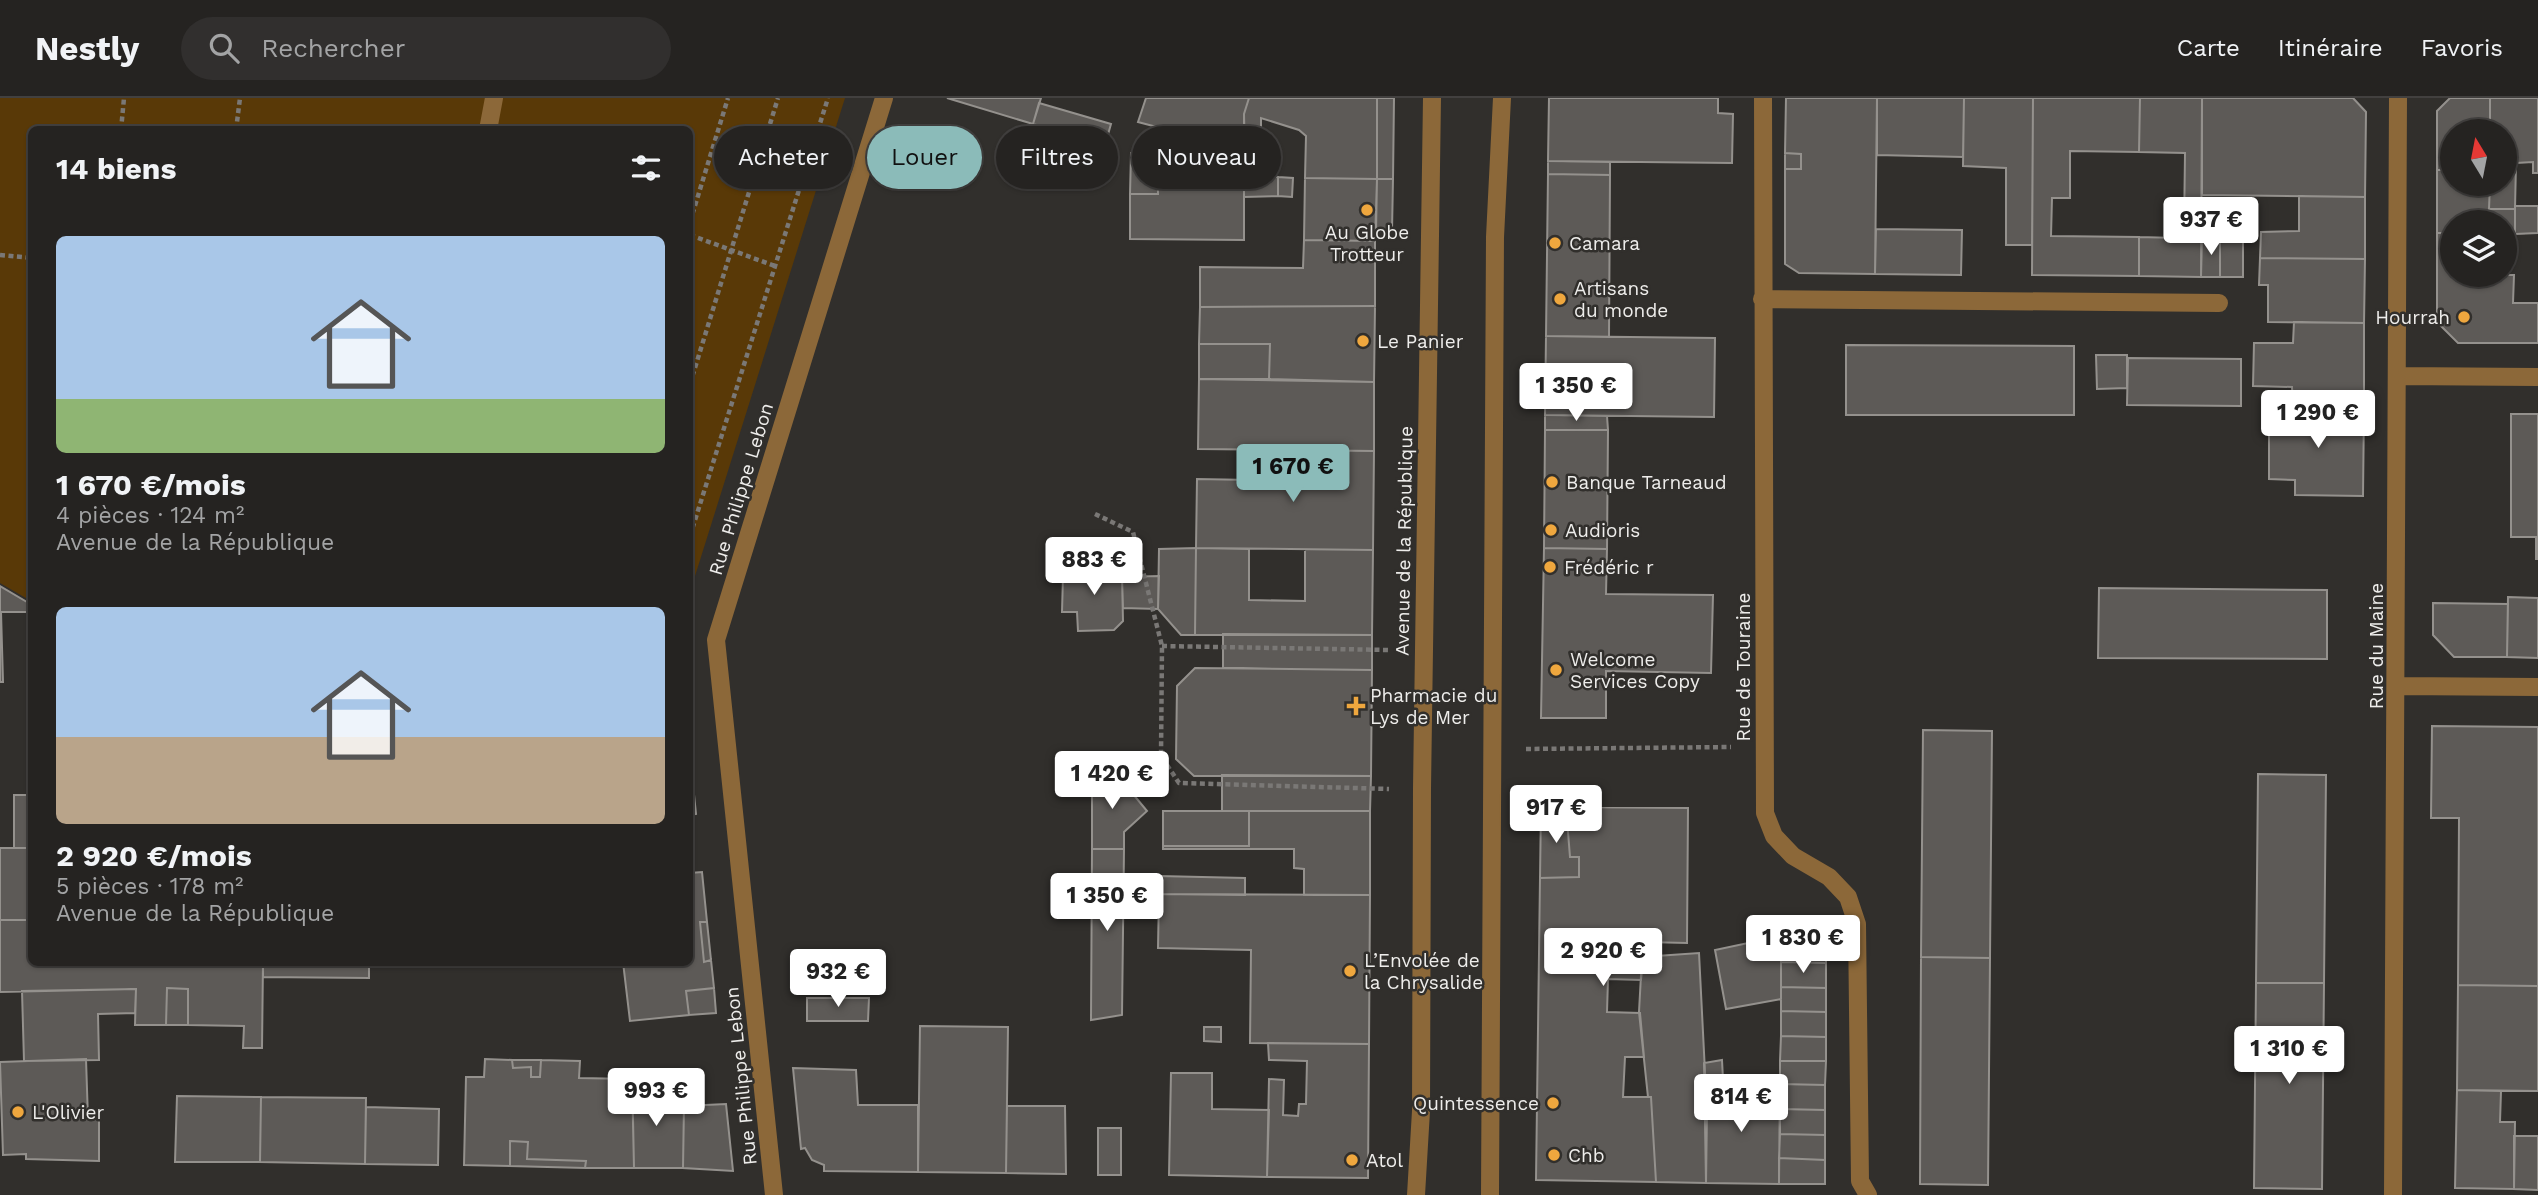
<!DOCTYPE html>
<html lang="fr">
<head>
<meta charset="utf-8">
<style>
  body { margin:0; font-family:"Work Sans",sans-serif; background:#312f2e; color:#f1f3f6; height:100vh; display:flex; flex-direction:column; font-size:26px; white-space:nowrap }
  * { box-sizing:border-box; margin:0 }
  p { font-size:23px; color:#a3a4a5 }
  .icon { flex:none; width:38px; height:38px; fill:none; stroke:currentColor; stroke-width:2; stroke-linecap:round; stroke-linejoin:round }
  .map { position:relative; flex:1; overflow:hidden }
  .panel { position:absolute; left:28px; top:28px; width:665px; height:840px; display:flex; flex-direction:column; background:#252321; border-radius:10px; box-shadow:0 2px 5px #0004,0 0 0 2px #42403f }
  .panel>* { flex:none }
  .hud { position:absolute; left:714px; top:28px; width:665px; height:63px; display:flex; gap:14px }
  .needle { width:46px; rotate:350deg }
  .fabs { position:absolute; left:2440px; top:21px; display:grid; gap:14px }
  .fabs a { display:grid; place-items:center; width:77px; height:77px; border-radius:50%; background:#252321; box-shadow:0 2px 5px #0004,0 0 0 2px #42403f; font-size:35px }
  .price { position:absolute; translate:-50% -60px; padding:0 16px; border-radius:7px; background:#fff; color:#222; font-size:23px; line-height:46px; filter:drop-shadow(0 2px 4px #0008) }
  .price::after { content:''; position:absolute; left:50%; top:42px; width:21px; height:16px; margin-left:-10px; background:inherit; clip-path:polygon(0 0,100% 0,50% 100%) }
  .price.selected { background:#8bbbb9; color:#111 }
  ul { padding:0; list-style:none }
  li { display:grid; align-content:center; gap:14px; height:371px; padding:0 28px }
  li span { display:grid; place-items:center; height:217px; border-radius:10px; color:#555 }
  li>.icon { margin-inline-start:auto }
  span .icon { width:126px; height:126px; fill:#fffc; stroke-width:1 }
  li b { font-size:30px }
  h2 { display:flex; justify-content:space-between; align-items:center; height:84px; padding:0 28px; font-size:30px }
  .chip { padding:0 24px; border-radius:32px; background:#252321; box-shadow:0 2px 5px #0004,0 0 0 2px #42403f; font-size:24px; line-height:63px }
  .chip.selected { background:#8bbbb9; color:#111 }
  header { display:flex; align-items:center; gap:42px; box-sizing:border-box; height:98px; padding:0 35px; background:#252321; border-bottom:2px solid #42403f }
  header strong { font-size:33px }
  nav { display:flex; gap:38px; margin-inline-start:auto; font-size:24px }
  .search { width:490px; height:63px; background:#312f2e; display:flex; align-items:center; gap:18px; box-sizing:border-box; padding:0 24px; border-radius:38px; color:#a3a4a5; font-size:26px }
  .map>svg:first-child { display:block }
  .green { fill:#593907 }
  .building { fill:#5d5a57; stroke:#94918d; stroke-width:2 }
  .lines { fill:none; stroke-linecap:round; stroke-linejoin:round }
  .path { stroke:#7a7876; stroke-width:4.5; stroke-dasharray:5 3.5; stroke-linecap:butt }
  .minor { stroke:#8c6839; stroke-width:18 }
  .poi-dot { fill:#efa73e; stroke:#312f2c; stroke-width:2.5 }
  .labels { text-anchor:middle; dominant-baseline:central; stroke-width:5; stroke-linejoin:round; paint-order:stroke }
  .poi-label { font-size:19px; fill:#eeedeb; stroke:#312f2c; text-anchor:start }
  .street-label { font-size:19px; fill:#eeedeb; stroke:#312f2c }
</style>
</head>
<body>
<header>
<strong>Nestly</strong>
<div class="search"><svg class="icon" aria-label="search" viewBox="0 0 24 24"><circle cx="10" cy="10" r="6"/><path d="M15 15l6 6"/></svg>Rechercher</div>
<nav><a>Carte</a><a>Itinéraire</a><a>Favoris</a></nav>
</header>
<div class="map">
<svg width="2538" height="1097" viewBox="0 0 2538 1097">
  <rect width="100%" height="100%" fill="#312f2c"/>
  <!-- green -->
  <path class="green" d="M 0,0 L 845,0 L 690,494 L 690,32 L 32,32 L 31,503 L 0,485 Z"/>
  <!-- building -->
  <path class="building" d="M 947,0 L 1041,0 L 1033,26 Z
    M 1146,0 L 1249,0 L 1244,16 L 1244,142 L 1130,141 L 1130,96 L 1158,96 L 1157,29 L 1138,24 Z
    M 1249,0 L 1377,0 L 1377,81 L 1305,80 L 1306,38 L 1299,32 L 1261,20 L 1261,58 L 1245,57 L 1244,16 Z
    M 1377,0 L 1394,0 L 1393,81 L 1377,81 Z
    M 1549,0 L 1718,0 L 1718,15 L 1733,16 L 1732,65 L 1548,63 Z
    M 1786,0 L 1877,0 L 1875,176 L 1799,175 L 1785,166 L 1785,71 L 1801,71 L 1801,56 L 1785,55 Z
    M 1877,0 L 1964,0 L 1963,59 L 1877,57 Z
    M 1964,0 L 2033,0 L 2032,147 L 2006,147 L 2006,70 L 1963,68 Z
    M 2033,0 L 2140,0 L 2139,54 L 2070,53 L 2070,100 L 2052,100 L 2051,138 L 2139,139 L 2139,178 L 2032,177 Z
    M 2140,0 L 2202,0 L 2201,179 L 2139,178 L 2139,139 L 2178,140 L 2178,132 L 2184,133 L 2185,55 L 2139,54 Z
    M 2202,0 L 2353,0 L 2366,14 L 2365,99 L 2202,97 Z
    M 2450,0 L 2490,0 L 2490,33 L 2452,33 L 2452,72 L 2437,72 L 2437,13 Z
    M 2490,0 L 2538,0 L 2538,75 L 2533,75 L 2533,64 L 2516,65 L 2515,111 L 2489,111 L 2490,86 L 2504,86 L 2504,33 L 2490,33 Z
    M 1039,5 L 1111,26 L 1105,47 L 1033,26 Z
    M 1157,54 L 1158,96 L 1130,96 L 1131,55 Z
    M 1785,55 L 1801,56 L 1801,71 L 1785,71 Z
    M 1548,63 L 1610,64 L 1610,77 L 1548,76 Z
    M 2437,72 L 2452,72 L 2452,86 L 2490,86 L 2489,111 L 2515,111 L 2515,136 L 2504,135 L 2504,124 L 2452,124 L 2452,135 L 2437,135 Z
    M 1548,76 L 1610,77 L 1609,239 L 1546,238 Z
    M 1244,78 L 1278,79 L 1278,98 L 1244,99 Z
    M 1278,79 L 1293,80 L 1292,99 L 1278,98 Z
    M 1305,80 L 1377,81 L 1375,143 L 1304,142 Z
    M 1377,81 L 1393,81 L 1392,133 L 1376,134 Z
    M 2299,98 L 2365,99 L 2365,161 L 2260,160 L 2261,134 L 2299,133 Z
    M 2515,108 L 2538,108 L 2538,135 L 2515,136 Z
    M 1876,131 L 1962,132 L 1961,177 L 1875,176 Z
    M 2437,135 L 2452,135 L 2452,177 L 2514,177 L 2513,205 L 2538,205 L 2538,245 L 2458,245 L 2437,224 Z
    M 2202,139 L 2220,140 L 2220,179 L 2201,179 Z
    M 2220,140 L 2243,140 L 2243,179 L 2220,179 Z
    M 1304,142 L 1375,143 L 1375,208 L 1200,209 L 1200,169 L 1303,170 Z
    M 2260,160 L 2365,161 L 2364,225 L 2268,224 L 2268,187 L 2259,187 Z
    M 1375,208 L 1374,284 L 1269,281 L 1270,246 L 1199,246 L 1200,209 Z
    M 2294,224 L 2364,225 L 2364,310 L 2293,309 L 2292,289 L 2253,288 L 2254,245 L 2293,245 Z
    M 1546,238 L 1715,240 L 1714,319 L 1545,317 Z
    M 1199,246 L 1270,246 L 1269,281 L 1199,281 Z
    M 1846,247 L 2074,248 L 2074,317 L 1846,317 Z
    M 2096,257 L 2127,257 L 2127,290 L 2097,291 Z
    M 2128,260 L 2241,261 L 2241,308 L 2127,307 Z
    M 1199,281 L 1374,284 L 1374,353 L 1198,351 Z
    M 2269,309 L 2364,310 L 2363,398 L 2295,397 L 2295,382 L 2269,381 Z
    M 2511,316 L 2538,316 L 2538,439 L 2511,439 Z
    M 1545,317 L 1607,318 L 1608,332 L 1545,332 Z
    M 1545,332 L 1608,332 L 1607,451 L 1544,450 Z
    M 1267,352 L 1374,353 L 1373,452 L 1196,450 L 1197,381 L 1252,382 L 1252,388 L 1267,389 Z
    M 2536,439 L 2538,439 L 2538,461 L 2536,461 Z
    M 1196,450 L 1249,451 L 1249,502 L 1305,503 L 1305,452 L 1373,452 L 1372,537 L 1195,537 Z
    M 1196,450 L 1195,537 L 1181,537 L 1158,511 L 1159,451 Z
    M 1544,450 L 1607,451 L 1606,496 L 1713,497 L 1711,575 L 1606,573 L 1606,620 L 1541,620 Z
    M 1074,469 L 1114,469 L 1122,479 L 1123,523 L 1114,532 L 1078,533 L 1077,514 L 1062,514 L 1063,478 Z
    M 1159,478 L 1158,511 L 1123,510 L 1122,479 Z
    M 0,488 L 32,507 L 32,693 L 27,514 L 1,514 L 3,584 L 0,584 Z
    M 2099,490 L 2327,492 L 2327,561 L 2098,560 Z
    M 2508,499 L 2538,500 L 2538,560 L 2507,559 Z
    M 2433,505 L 2508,506 L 2507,559 L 2454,559 L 2433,537 Z
    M 1223,536 L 1372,537 L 1372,572 L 1223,570 Z
    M 1195,570 L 1372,572 L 1371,678 L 1194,678 L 1176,661 L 1177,588 Z
    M 2432,628 L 2538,629 L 2538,888 L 2458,887 L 2459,720 L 2431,720 Z
    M 1923,632 L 1992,633 L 1990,860 L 1921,859 Z
    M 1114,673 L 1147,713 L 1124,734 L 1124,751 L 1092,751 L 1092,674 Z
    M 2258,676 L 2326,677 L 2324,885 L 2256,885 Z
    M 690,677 L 692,677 L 696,716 L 690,717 Z
    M 1222,677 L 1371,678 L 1370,713 L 1222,713 Z
    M 14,697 L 32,697 L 32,750 L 14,750 Z
    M 1541,709 L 1566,709 L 1570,759 L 1579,759 L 1579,779 L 1540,780 Z
    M 1566,709 L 1688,710 L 1687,845 L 1645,844 L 1641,882 L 1608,881 L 1607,914 L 1640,915 L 1644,959 L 1625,959 L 1623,999 L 1651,999 L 1656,1084 L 1536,1082 L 1540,780 L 1579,779 L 1579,759 L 1570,759 Z
    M 1163,713 L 1249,713 L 1249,748 L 1163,748 Z
    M 1249,713 L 1370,713 L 1370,797 L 1304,797 L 1304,771 L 1294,770 L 1294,751 L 1163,751 L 1163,748 L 1249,748 Z
    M 0,750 L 32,750 L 32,822 L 0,822 Z
    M 1092,751 L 1124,751 L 1122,917 L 1091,922 Z
    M 702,774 L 707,824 L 700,824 L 704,864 L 711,862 L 714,890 L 686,893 L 689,917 L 630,923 L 623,864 L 690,864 L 690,775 Z
    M 1159,778 L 1245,780 L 1245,797 L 1159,796 Z
    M 1159,796 L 1370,797 L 1369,946 L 1250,945 L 1251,852 L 1158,850 Z
    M 0,822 L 32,822 L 32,864 L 263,864 L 262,950 L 243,950 L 244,928 L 188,927 L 188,891 L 167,890 L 166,927 L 135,927 L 136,891 L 0,894 Z
    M 700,824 L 707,824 L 711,862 L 704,864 Z
    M 1781,838 L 1781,901 L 1726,911 L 1715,852 Z
    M 1781,838 L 1826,838 L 1826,865 L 1781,864 Z
    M 1699,855 L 1707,1014 L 1706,1085 L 1656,1084 L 1651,999 L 1648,999 L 1639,914 L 1642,859 Z
    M 1921,859 L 1990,860 L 1988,1087 L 1920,1086 Z
    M 263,864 L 369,864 L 369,880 L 263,879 Z
    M 408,864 L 441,864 L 441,866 L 408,866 Z
    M 1781,864 L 1826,865 L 1826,890 L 1781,889 Z
    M 2256,885 L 2324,885 L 2322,1091 L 2254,1090 Z
    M 2458,887 L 2538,888 L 2538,993 L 2457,992 Z
    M 1781,889 L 1826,890 L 1826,914 L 1781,913 Z
    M 167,890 L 188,891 L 188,927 L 166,927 Z
    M 714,890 L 716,915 L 689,917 L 686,893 Z
    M 136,891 L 135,915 L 98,916 L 99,962 L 24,963 L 22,893 Z
    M 807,900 L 869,900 L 868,923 L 807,923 Z
    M 1781,913 L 1826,914 L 1826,939 L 1781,938 Z
    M 920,928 L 1008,929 L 1006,1075 L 918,1074 Z
    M 1204,929 L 1221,929 L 1221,944 L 1204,943 Z
    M 1781,938 L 1826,939 L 1826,963 L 1780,963 Z
    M 1268,945 L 1369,946 L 1368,1080 L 1267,1079 L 1269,981 L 1284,982 L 1283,1017 L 1298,1018 L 1299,1006 L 1306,1006 L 1307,963 L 1269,962 Z
    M 86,961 L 88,1021 L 99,1021 L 99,1063 L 26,1061 L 26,1056 L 3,1057 L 0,964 Z
    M 485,961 L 512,962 L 513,970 L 531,969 L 531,979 L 540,979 L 541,962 L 580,963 L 579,980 L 632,981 L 634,1070 L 585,1070 L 586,1063 L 527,1061 L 528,1044 L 510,1043 L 510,1068 L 464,1067 L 466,979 L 484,979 Z
    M 512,962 L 541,962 L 540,979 L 531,979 L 531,969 L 513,970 Z
    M 1722,962 L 1725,1020 L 1734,1020 L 1735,1012 L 1743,1012 L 1743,1020 L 1759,1021 L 1759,978 L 1780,979 L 1779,1086 L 1706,1085 L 1704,965 Z
    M 1780,963 L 1826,963 L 1825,987 L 1780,986 Z
    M 793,970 L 856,972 L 858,1007 L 918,1007 L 918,1074 L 824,1073 L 824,1067 L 812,1062 L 805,1050 L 801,1051 Z
    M 632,971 L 648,971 L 649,1005 L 684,1005 L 683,1070 L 634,1070 Z
    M 1171,975 L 1212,975 L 1212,1011 L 1269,1012 L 1267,1079 L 1169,1077 Z
    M 1780,986 L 1825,987 L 1825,1012 L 1780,1011 Z
    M 2457,992 L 2501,993 L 2500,1024 L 2515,1024 L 2514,1091 L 2455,1090 Z
    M 177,998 L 261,999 L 260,1064 L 175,1064 Z
    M 261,999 L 366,1000 L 365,1066 L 260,1064 Z
    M 726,1006 L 733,1073 L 683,1070 L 684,1008 Z
    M 1007,1008 L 1065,1008 L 1066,1076 L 1006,1075 Z
    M 366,1009 L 439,1011 L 438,1067 L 365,1066 Z
    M 1780,1011 L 1825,1012 L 1825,1037 L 1780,1036 Z
    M 1098,1030 L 1121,1030 L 1121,1077 L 1098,1077 Z
    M 1780,1036 L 1825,1037 L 1825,1062 L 1779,1060 Z
    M 2514,1038 L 2538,1038 L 2538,1092 L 2514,1091 Z
    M 510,1043 L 528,1044 L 527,1061 L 586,1063 L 585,1070 L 510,1068 Z
    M 1779,1060 L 1825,1062 L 1825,1086 L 1779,1086 Z"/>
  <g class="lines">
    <!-- path -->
    <path class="path" d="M 121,32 L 124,0
      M 236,32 L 240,0
      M 690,124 L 728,0
      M 690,137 L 775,168
      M 0,157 L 32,160
      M 690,286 L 778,0
      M 1095,416 L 1133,434 L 1162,548 L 1161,658 L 1179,685 L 1389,691
      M 690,438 L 828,0
      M 1162,548 L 1390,552
      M 1526,651 L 1731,649"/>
    <!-- minor -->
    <path class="minor" d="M 1763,0 L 1765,715 L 1774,738 L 1793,758 L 1829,779 L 1848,799 L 1857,826 L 1860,1083 L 1868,1097
      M 488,32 L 494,0
      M 1762,201 L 2219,205
      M 2397,278 L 2538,279
      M 2397,588 L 2538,589
      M 774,1097 L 716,542 L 884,0
      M 1416,1097 L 1421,1013 L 1422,690 L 1432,0
      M 1490,1097 L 1495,139 L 1502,0
      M 2393,1097 L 2398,0"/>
  </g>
  <!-- markers -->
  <g class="poi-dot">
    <circle cx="1367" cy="112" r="7"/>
    <circle cx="1555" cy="145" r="7"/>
    <circle cx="1560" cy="201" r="7"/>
    <circle cx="2464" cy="219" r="7"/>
    <circle cx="1363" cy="243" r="7"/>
    <circle cx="1552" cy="384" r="7"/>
    <circle cx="1551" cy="432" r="7"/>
    <circle cx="1550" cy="469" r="7"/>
    <circle cx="1556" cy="572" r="7"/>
    <path d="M1352.5 597.5h7v7h7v7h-7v7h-7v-7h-7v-7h7z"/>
    <circle cx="1350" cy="873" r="7"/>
    <circle cx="1553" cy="1005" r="7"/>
    <circle cx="18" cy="1014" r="7"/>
    <circle cx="1554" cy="1057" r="7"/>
    <circle cx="1352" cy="1062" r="7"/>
  </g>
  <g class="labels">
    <!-- poi labels -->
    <g class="poi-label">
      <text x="1367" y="134" text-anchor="middle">Au Globe<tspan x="1367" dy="22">Trotteur</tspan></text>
      <text x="1569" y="145">Camara</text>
      <text x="1574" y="190">Artisans<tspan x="1574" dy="22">du monde</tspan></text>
      <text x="2450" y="219" text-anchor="end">Hourrah</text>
      <text x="1377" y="243">Le Panier</text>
      <text x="1566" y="384">Banque Tarneaud</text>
      <text x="1565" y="432">Audioris</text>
      <text x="1564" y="469">Frédéric r</text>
      <text x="1570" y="561">Welcome<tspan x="1570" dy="22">Services Copy</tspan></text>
      <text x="1370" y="597">Pharmacie du<tspan x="1370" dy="22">Lys de Mer</tspan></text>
      <text x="1364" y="862">L’Envolée de<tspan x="1364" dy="22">la Chrysalide</tspan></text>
      <text x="1539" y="1005" text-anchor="end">Quintessence</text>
      <text x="32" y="1014">L'Olivier</text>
      <text x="1568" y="1057">Chb</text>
      <text x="1366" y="1062">Atol</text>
    </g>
    <!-- street labels -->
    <g class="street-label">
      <text transform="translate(741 391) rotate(-73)">Rue Philippe Lebon</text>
      <text transform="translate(1404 443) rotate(-89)">Avenue de la République</text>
      <text transform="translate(2376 548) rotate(-90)">Rue du Maine</text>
      <text transform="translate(1743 569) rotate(-90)">Rue de Touraine</text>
      <text transform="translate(741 978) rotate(-96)">Rue Philippe Lebon</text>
    </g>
  </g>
</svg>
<div class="fabs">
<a><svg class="needle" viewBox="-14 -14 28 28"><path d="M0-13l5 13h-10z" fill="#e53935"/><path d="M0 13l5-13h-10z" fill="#a3a4a5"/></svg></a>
<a><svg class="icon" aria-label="layers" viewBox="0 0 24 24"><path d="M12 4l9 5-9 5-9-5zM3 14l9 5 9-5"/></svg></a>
</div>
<b class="price" style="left:2211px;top:159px">937 €</b>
<b class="price" style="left:1576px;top:325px">1 350 €</b>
<b class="price" style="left:2318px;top:352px">1 290 €</b>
<b class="price selected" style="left:1293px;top:406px">1 670 €</b>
<b class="price" style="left:1094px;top:499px">883 €</b>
<b class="price" style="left:1112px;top:713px">1 420 €</b>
<b class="price" style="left:1556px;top:747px">917 €</b>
<b class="price" style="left:1107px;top:835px">1 350 €</b>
<b class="price" style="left:1803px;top:877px">1 830 €</b>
<b class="price" style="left:1603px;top:890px">2 920 €</b>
<b class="price" style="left:838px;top:911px">932 €</b>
<b class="price" style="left:2289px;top:988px">1 310 €</b>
<b class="price" style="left:656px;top:1030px">993 €</b>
<b class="price" style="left:1741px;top:1036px">814 €</b>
<div class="hud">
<a class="chip">Acheter</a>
<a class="chip selected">Louer</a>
<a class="chip">Filtres</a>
<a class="chip">Nouveau</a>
</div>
<section class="panel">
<h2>14 biens<svg class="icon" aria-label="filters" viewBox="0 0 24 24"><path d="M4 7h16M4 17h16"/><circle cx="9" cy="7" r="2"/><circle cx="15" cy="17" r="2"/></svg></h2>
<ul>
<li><span style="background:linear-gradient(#a9c7e8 75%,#8fb573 0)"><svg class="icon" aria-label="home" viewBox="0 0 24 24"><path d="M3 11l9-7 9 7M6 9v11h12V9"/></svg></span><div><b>1 670 €/mois</b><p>4 pièces · 124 m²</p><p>Avenue de la République</p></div></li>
<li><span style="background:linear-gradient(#a9c7e8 60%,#b9a48a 0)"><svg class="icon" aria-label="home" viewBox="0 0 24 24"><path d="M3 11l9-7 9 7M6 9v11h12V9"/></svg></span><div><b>2 920 €/mois</b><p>5 pièces · 178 m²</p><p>Avenue de la République</p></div></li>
</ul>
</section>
</div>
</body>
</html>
